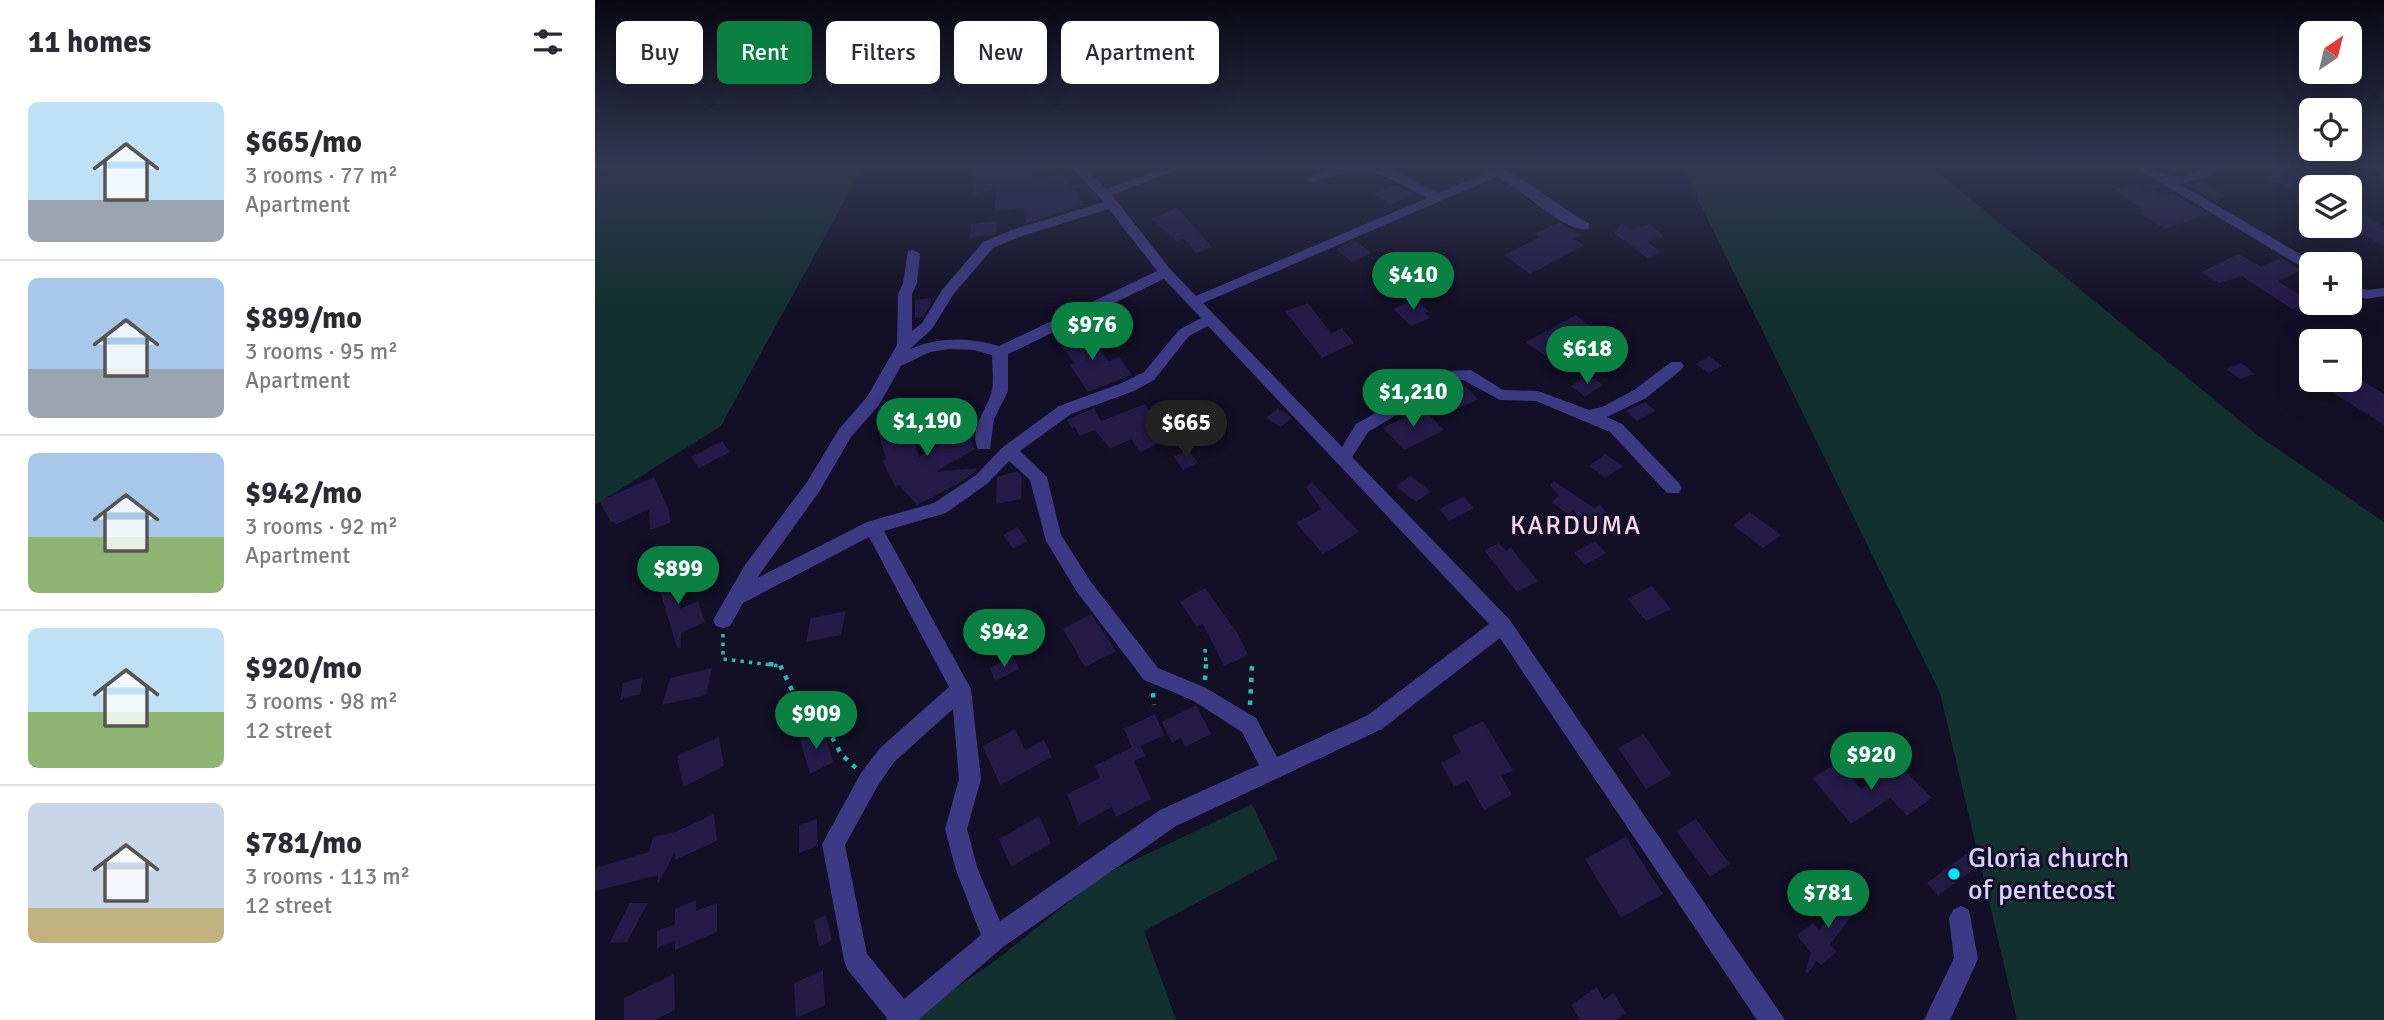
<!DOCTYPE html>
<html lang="en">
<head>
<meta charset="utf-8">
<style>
  body { margin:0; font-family:Signika,sans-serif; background:#f7f7f7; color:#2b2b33; height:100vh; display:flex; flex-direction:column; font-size:26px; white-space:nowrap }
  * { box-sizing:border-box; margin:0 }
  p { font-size:23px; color:#7c7c81 }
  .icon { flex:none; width:38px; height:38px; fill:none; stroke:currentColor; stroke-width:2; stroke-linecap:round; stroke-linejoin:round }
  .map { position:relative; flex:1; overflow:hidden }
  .details { display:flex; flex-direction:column; background:#fff; width:595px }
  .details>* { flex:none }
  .guide { position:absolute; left:21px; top:21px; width:665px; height:63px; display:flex; gap:14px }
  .needle { width:46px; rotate:35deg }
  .fabs { position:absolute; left:1704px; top:21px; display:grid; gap:14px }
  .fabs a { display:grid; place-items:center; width:63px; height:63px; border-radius:10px; background:#fff; box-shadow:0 7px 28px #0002; font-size:35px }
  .price { position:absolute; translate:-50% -60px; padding:0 16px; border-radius:24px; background:#0b8043; color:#fff; font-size:23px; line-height:46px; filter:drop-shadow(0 2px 4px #0008) }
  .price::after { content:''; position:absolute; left:50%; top:42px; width:21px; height:16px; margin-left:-10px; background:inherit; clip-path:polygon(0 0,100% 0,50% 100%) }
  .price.active { background:#222; color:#fff }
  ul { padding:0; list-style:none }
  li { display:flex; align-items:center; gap:21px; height:175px; padding:0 28px }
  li+li { border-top:2px solid #e1e1e2 }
  li span { display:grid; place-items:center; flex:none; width:196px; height:140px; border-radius:10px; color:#555 }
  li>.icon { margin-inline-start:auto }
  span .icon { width:84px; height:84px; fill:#fffc; stroke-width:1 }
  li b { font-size:30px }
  h2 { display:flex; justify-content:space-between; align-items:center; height:84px; padding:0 28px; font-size:30px }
  .tag { padding:0 24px; border-radius:10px; background:#fff; box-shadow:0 7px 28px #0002; font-size:24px; line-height:63px }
  .tag.active { background:#0b8043; color:#fff }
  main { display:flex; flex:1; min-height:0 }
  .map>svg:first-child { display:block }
  .green { fill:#12302f }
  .building { fill:#241b47 }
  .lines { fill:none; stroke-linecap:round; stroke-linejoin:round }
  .path-far1 { stroke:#2fb8b0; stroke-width:3.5; stroke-dasharray:3.5 5; stroke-linecap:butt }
  .path { stroke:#2fb8b0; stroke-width:4.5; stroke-dasharray:4.5 7; stroke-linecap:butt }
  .street { fill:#3d3a85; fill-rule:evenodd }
  .poi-dot { fill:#00e5ff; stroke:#130f26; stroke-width:2.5 }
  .labels { text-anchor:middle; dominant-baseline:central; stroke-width:6; stroke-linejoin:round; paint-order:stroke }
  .neighbourhood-label { font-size:26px; letter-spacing:2px; fill:#ffd6f0; stroke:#130f26 }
  .near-poi-label { font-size:28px; fill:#d9d4ff; stroke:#130f26; text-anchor:start }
</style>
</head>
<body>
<main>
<section class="details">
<h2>11 homes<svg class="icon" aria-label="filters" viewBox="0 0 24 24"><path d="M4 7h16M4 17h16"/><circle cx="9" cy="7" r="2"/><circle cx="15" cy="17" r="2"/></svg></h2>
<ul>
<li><span style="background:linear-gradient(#bfe0f5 70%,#9aa5b1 0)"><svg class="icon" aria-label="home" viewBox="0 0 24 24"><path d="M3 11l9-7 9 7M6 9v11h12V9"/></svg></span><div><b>$665/mo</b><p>3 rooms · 77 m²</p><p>Apartment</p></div></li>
<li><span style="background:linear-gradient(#a9c7e8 65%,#9aa5b1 0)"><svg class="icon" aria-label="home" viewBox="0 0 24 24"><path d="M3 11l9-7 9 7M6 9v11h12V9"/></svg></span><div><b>$899/mo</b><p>3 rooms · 95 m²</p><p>Apartment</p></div></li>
<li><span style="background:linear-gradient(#a9c7e8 60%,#8fb573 0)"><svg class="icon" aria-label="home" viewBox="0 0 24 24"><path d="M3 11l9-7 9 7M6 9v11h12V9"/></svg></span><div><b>$942/mo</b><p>3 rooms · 92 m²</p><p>Apartment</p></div></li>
<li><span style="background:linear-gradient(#bfe0f5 60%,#8fb573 0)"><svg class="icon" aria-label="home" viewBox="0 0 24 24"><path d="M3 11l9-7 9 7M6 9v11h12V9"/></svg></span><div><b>$920/mo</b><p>3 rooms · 98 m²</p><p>12 street</p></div></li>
<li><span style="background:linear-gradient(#c9d6e8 75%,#c2b280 0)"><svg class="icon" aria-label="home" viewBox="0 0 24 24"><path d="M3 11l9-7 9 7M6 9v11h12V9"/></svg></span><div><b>$781/mo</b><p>3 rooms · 113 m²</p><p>12 street</p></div></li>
</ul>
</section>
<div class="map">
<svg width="1789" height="1020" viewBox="0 0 1789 1020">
  <rect width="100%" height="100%" fill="#130f26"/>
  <!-- green -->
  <path class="green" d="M 23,165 L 269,165 L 126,426 L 0,505 L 0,176 Z
    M 1086,165 L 1334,165 L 1661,434 L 1789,522 L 1789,1020 L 1422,1020 L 1345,693 Z
    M 657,804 L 683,859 L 549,931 L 581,1020 L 314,1020 L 400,961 L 508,875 Z"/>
  <!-- building -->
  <path class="building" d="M 376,165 L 396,165 L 398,171 L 419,165 L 434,165 L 443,178 L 466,172 L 475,191 L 480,190 L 489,205 L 431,223 L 428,208 L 399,212 L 401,190 L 379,194 Z
    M 1687,165 L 1700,165 L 1718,173 L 1694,188 L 1669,177 Z
    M 1605,182 L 1631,196 L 1620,201 L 1594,186 Z
    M 1543,185 L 1550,192 L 1559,190 L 1568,196 L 1577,193 L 1614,214 L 1570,229 L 1544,213 L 1548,211 L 1520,189 Z
    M 797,186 L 804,186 L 819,194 L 794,205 L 779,193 Z
    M 1755,206 L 1789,226 L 1789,246 L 1754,226 L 1757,226 Z
    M 582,208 L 617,247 L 601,253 L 589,239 L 582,241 L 556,219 Z
    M 402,221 L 401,234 L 375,238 L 376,224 Z
    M 964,222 L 988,236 L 978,238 L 989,245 L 935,274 L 909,255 L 945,237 L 940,234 Z
    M 1026,223 L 1036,230 L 1054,224 L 1069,236 L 1052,242 L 1067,252 L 1053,259 L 1019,233 Z
    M 761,241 L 776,253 L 757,262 L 741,249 Z
    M 1644,254 L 1666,267 L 1686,258 L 1706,270 L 1683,281 L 1716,302 L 1697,309 L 1647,276 L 1624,283 L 1606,272 Z
    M 336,298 L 336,304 L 328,317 L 320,318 L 320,300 Z
    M 821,299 L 834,312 L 830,313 L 835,318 L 816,326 L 798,309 Z
    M 713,303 L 736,333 L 747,328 L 759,343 L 727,358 L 690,311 Z
    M 981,315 L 1003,332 L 956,360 L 931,342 Z
    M 487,330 L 514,361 L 524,357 L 537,375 L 493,392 L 475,365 L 480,363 L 461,341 Z
    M 1114,356 L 1127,366 L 1114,373 L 1101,364 Z
    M 1646,363 L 1660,374 L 1645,379 L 1631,369 Z
    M 994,375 L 1008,385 L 990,397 L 976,386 Z
    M 1759,375 L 1789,394 L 1789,425 L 1731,388 L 1755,380 Z
    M 860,383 L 867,383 L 883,399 L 865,408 L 858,401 L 849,406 L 839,396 Z
    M 1050,402 L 1061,411 L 1042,421 L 1030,411 Z
    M 351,404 L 378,431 L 375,439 L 380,449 L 340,472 L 382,468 L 381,471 L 361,485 L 322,505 L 304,485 L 300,486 L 287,461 L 291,459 L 284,434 L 314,424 L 324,457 L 358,438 L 336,412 Z
    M 550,404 L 564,425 L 557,428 L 567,442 L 545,452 L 536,439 L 515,449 L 500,430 L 484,436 L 480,427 L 476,428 L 472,420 L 499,408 L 506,421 Z
    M 683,408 L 697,418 L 686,427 L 671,418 Z
    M 828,409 L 849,430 L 809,450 L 788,428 Z
    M 127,441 L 135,452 L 104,468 L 96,457 Z
    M 594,450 L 603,463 L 588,470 L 579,456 Z
    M 1010,454 L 1028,466 L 1011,478 L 994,466 Z
    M 422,471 L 427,476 L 426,499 L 401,504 L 402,477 Z
    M 816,476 L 836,492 L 821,502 L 801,486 Z
    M 59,477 L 74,510 L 75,523 L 55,530 L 54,509 L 22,524 L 15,521 L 5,501 Z
    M 959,481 L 999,508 L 1005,505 L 1022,523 L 1001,535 L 978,510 L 973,514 L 956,502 L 964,496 L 955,485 Z
    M 717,482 L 764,532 L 728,554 L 701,523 L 726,509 L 711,487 Z
    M 869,496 L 879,508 L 854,521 L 844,509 Z
    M 1155,512 L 1186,535 L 1168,548 L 1138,525 Z
    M 422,527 L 433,541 L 418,549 L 408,535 Z
    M 1000,541 L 1011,553 L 990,565 L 979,553 Z
    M 904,543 L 911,551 L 916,548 L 943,581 L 922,592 L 889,550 Z
    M 85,569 L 85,609 L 103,601 L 110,622 L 86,633 L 86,648 L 82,648 L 61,577 Z
    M 1057,586 L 1076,609 L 1051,621 L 1032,599 Z
    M 610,588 L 643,634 L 653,655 L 629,666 L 608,624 L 602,627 L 585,602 Z
    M 251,611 L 246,635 L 211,642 L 216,618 Z
    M 496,614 L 521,651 L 490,667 L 468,629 Z
    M 418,656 L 424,669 L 400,681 L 395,668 Z
    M 117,668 L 111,695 L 67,705 L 75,678 Z
    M 48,677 L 45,694 L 25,700 L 28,683 Z
    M 601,705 L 616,734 L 590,747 L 586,738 L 577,743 L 567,722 Z
    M 560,714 L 569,735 L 546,746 L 550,756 L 539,761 L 556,799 L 521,817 L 517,807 L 484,825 L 472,794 L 505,778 L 500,766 L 537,747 L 529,729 Z
    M 888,721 L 918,770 L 906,776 L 917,795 L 889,810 L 872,780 L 859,787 L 846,763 L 866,753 L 857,736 Z
    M 228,728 L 238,762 L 215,774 L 205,740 Z
    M 420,729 L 430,750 L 449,740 L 457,757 L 405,785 L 388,746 Z
    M 1048,734 L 1077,775 L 1051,789 L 1023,748 Z
    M 124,737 L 129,766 L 88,787 L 82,756 Z
    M 1243,762 L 1266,789 L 1302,763 L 1337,798 L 1312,816 L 1295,798 L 1256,824 L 1217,778 Z
    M 119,814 L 122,841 L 80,860 L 80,852 L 63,884 L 63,875 L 0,891 L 0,868 L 54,852 L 58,837 L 80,832 Z
    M 444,816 L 456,843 L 416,867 L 404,839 Z
    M 222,819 L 223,846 L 204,853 L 204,825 Z
    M 1101,819 L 1135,864 L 1115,877 L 1081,831 Z
    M 1031,837 L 1068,894 L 1026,918 L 990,859 Z
    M 1374,852 L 1385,864 L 1343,896 L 1332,883 Z
    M 1241,888 L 1264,907 L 1235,944 L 1242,952 L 1226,965 L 1222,961 L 1213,973 L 1210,972 L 1216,953 L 1202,935 L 1218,923 L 1225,931 Z
    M 101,900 L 101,911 L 122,903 L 122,932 L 80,950 L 80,940 L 62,948 L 62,931 L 80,924 L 80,909 Z
    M 35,903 L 53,903 L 32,942 L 14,943 Z
    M 231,915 L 237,940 L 224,947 L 219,921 Z
    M 228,970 L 230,1005 L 201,1018 L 199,983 Z
    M 79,974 L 80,1010 L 60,1020 L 29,1020 L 29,998 Z
    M 1002,987 L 1009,1000 L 1018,993 L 1031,1013 L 1021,1020 L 985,1020 L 976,1005 Z"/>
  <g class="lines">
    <!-- path-far1 -->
    <path class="path-far1" d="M 128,634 L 128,659 L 185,666
      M 610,649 L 611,666"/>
    <!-- path -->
    <path class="path" d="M 174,664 L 185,665 L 208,713 L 223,726 L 233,730 L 246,754 L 262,769
      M 610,680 L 611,664
      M 558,693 L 559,705
      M 655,705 L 657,665"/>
    <!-- street -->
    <path class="street" d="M 475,165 L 488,165 L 511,189 L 577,165 L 595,165 L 517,195 L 575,269 L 601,296 L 832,198 C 779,169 774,166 716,182 L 710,178 L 749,165 L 778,165 L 800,171 L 843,193 L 891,173 L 887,165 C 922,165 961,208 994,223 L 994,229 C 968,233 927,187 901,177 L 608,303 L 747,447 L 761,424 L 854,371 L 876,370 L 908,390 L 943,391 L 994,410 L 1007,407 L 1039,390 L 1076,362 L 1086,362 L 1089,366 L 1086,370 L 1051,398 L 1012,417 L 1027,424 L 1084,483 L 1087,488 L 1084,493 L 1072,493 L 1015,432 L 941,401 L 905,400 L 868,380 L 858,381 L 773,432 L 757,457 L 914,619 L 1190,1020 L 1162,1020 L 905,638 L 787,729 L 581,826 L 408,947 L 323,1020 L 291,1020 L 292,1018 L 252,969 L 249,960 L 227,844 L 266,773 L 285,748 L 354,687 L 274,537 L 148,603 L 135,626 L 128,628 L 121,626 L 118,620 L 150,565 L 212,482 L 244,429 L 272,397 L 302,345 L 303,294 L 308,283 L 313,251 L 318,250 L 325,254 L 322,283 L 317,294 L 317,331 L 327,323 L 347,290 L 388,242 L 417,230 L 509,202 ZM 514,209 L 562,271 L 404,346 C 373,337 345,337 315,349 L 337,329 L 358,295 L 398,248 L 427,236 ZM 569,279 L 606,318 L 584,330 L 549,372 L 527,383 L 464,406 L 408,447 L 381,475 L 339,503 L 272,522 L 162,578 L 224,492 L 256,437 L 284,405 L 306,366 L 335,352 L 354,349 L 379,350 L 397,355 C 397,366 399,379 397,390 C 393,410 373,427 383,449 L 395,449 L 399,419 L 413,391 L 413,354 ZM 613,326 L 894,624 L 773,715 L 682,757 L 661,718 L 611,688 L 563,668 L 496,582 L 466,535 L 452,477 L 425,451 L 476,414 L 539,391 L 559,380 L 594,336 ZM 414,461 L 435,480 L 451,541 L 482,592 L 549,680 L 597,700 L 647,732 L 664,765 L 565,810 L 405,921 L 383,870 L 372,829 L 386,779 L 376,689 L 289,531 L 351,513 L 393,483 ZM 358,709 L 364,779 L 350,829 L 361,870 L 386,935 L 309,999 L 272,954 L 250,845 L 282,787 L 299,762 Z
      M 1536,165 C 1556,165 1569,178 1586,176 C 1605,174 1613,165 1636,165 L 1608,178 L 1585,184 L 1722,264 L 1717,264 L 1717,271 L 1712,270 Z
      M 1755,285 L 1772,290 L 1789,288 L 1789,296 L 1771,299 L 1755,294 Z
      M 1366,906 L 1374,910 L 1383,959 L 1355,1020 L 1329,1020 L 1359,958 L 1354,918 L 1358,910 Z"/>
  </g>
  <!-- sky -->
  <linearGradient id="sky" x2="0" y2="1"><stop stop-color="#0a0815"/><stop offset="0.54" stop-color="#333752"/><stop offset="1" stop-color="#333752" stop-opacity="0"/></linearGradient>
  <rect width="1789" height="308" fill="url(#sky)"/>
  <!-- markers -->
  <circle class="poi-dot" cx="1359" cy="874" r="7"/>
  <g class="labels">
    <!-- neighbourhood labels -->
    <g class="neighbourhood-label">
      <text x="981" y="526">KARDUMA</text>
    </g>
    <!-- near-poi labels -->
    <g class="near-poi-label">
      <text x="1373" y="858">Gloria church<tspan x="1373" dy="32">of pentecost</tspan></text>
    </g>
  </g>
</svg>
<div class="fabs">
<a><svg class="needle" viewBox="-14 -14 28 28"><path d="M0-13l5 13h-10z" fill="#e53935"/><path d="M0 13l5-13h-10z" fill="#7c7c81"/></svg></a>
<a><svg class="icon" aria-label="locate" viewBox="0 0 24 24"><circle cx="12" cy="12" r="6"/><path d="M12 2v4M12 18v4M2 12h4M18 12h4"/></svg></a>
<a><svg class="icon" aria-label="layers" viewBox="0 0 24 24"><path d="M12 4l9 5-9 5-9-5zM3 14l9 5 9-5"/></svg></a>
<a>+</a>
<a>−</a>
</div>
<b class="price" style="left:818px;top:312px">$410</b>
<b class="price" style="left:497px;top:362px">$976</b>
<b class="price" style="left:992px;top:386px">$618</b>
<b class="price" style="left:818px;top:429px">$1,210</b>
<b class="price" style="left:332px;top:458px">$1,190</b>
<b class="price active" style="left:591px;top:460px">$665</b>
<b class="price" style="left:83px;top:606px">$899</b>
<b class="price" style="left:409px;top:669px">$942</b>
<b class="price" style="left:221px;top:751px">$909</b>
<b class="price" style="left:1276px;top:792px">$920</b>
<b class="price" style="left:1233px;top:930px">$781</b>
<div class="guide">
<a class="tag">Buy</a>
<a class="tag active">Rent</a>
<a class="tag">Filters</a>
<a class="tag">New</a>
<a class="tag">Apartment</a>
</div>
</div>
</main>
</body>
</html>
